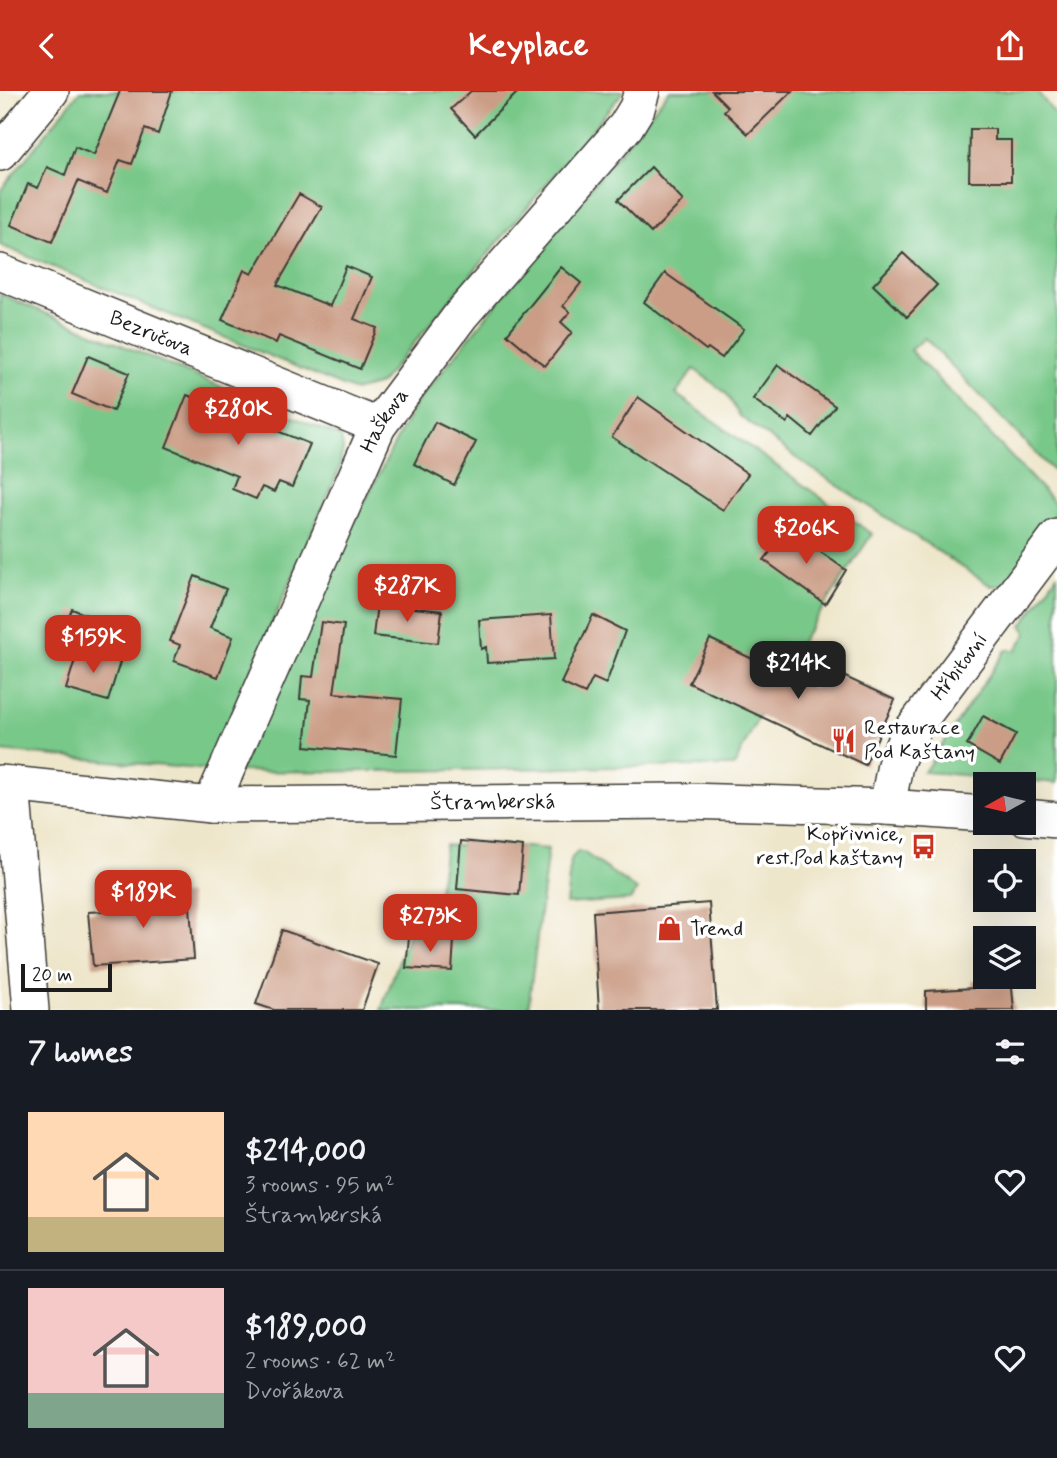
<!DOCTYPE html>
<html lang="en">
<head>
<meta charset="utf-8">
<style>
  body { margin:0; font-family:Mynerve,sans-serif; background:#242831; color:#f1f3f6; height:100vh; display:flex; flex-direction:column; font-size:26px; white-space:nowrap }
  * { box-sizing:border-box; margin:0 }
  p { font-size:23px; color:#9ea1a6 }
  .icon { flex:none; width:38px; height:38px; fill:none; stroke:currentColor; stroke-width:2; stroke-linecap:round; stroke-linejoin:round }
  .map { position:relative; height:919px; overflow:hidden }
  .panel { display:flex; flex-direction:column; background:#171b24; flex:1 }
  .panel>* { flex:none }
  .needle { width:46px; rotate:262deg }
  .buttons { position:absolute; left:973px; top:681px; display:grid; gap:14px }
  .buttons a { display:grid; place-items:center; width:63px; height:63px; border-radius:0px; background:#171b24; box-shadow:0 7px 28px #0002; font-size:35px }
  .scale { position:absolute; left:21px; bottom:18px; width:91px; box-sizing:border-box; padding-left:7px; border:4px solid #1c1c1c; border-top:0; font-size:19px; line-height:24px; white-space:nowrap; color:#1c1c1c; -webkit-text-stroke:5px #fff; paint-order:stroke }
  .price { position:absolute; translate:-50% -60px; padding:0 16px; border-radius:14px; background:#c8321e; color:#fff; font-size:23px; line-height:46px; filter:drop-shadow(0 2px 4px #0008) }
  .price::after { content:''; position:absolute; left:50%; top:42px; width:21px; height:16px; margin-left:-10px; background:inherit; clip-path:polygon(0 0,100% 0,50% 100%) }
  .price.on { background:#222; color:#fff }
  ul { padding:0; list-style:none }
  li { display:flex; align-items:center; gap:21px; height:175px; padding:0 28px }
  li+li { border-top:2px solid #363941 }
  li span { display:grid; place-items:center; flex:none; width:196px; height:140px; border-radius:0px; color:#555 }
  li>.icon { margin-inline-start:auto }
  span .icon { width:84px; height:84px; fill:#fffc; stroke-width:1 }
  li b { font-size:30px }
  h2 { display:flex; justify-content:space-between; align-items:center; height:84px; padding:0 28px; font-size:30px }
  header { display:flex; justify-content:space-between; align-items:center; height:91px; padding:0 28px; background:#c8321e; color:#fff; font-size:32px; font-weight:800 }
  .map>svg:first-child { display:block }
  .green { fill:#78c889; stroke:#4a7252; stroke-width:2 }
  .building { fill:#cb9d86 }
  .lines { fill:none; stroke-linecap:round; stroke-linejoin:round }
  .minor-casing { stroke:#3c3a36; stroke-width:38 }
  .minor { stroke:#fff; stroke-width:35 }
  .labels { text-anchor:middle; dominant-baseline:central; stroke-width:7; stroke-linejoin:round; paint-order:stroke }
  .street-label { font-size:21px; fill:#1c1c1c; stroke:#fff }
  .poi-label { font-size:21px; fill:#1c1c1c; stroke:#fff; text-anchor:start }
</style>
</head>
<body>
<header><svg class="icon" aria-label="back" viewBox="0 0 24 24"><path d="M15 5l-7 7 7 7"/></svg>Keyplace<svg class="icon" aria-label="share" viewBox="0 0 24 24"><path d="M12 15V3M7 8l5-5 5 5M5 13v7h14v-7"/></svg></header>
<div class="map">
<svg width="1057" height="919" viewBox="0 0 1057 919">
  <rect width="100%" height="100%" fill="#fff"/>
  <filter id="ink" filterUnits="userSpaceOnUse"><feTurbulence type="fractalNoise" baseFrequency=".0143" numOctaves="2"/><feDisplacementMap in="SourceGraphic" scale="14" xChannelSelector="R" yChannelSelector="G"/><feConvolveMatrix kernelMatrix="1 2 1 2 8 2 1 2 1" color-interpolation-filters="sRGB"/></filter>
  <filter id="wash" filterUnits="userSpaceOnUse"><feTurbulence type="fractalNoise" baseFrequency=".00686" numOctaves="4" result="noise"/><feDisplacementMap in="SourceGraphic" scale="28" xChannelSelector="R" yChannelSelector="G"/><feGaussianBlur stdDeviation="1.57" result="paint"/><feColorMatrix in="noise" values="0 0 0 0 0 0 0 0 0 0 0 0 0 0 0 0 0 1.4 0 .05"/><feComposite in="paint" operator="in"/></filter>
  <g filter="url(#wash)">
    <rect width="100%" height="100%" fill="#eee6ca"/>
    <!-- green -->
    <path class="green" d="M 80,0 L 624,0 L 380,293 L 355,300 L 0,154 L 0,100 Z
      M 669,0 L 1037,0 L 1057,26 L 1057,384 L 925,247 L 910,259 L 1057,414 L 1057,419 L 1003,495 L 991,495 L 802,371 L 740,325 L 726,302 L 694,278 L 676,303 L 872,443 L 781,581 L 734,675 C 568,675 402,683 236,680 L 360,420 L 414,315 Z
      M 0,203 L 341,346 L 343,358 L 339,379 L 208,679 L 0,660 Z
      M 1057,484 L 1057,692 L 924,681 L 1006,559 L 1016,559 L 1027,542 L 1022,535 Z
      M 462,750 L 548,758 L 528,919 L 381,919 L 420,811 L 437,812 L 445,754 L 460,755 Z
      M 577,761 L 583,761 L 637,799 L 630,809 L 566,813 L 571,768 Z"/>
    <g id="blocks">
      <!-- building -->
      <path class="building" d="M 120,0 L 172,0 L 158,43 L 145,38 L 132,73 L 120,69 L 107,102 L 78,90 L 52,151 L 11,134 L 28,93 L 38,97 L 47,76 L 65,84 L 75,56 L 94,64 Z
        M 471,0 L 519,0 L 475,44 L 451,18 Z
        M 712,0 L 792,0 L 748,43 L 724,20 L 728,16 Z
        M 970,38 L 995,38 L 995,49 L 1011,49 L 1011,90 L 969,90 Z
        M 651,76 L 683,110 L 651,142 L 618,109 Z
        M 299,103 L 322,116 L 277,194 L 330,215 L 346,175 L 372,186 L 354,228 L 377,237 L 360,278 L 279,245 L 276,252 L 222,229 L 244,179 L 252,183 Z
        M 903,162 L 937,194 L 907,226 L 873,194 Z
        M 561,176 L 581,192 L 563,215 L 570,221 L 561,231 L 572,241 L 545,275 L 507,243 Z
        M 665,182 L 744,238 L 722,267 L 708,257 L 706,259 L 644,211 Z
        M 88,265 L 129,282 L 113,320 L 72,303 Z
        M 778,274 L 835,315 L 812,345 L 790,327 L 787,332 L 753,308 Z
        M 187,304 L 310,353 L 292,396 L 279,391 L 274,401 L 262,396 L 256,408 L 232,398 L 237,385 L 166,356 Z
        M 638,306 L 748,383 L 723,419 L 612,346 Z
        M 435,331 L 476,351 L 454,394 L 414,373 Z
        M 788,438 L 846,479 L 825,513 L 764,469 Z
        M 195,485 L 226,498 L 210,537 L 233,546 L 218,586 L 174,570 L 180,554 L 170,550 Z
        M 377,513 L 442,520 L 438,552 L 373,545 Z
        M 72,518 L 97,528 L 89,551 L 63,541 Z
        M 551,524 L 554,568 L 487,572 L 486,556 L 481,558 L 479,529 Z
        M 593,524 L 625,540 L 606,593 L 593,587 L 585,603 L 561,592 Z
        M 321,531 L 344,534 L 334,602 L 402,608 L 396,664 L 305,655 L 310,609 L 300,608 L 302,585 L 313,586 Z
        M 710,548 L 814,597 L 824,576 L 895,609 L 865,674 L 689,592 Z
        M 78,559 L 120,571 L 108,610 L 66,598 Z
        M 983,625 L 1016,643 L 1000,673 L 967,654 Z
        M 461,750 L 523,756 L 519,804 L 457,798 Z
        M 156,798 L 157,807 L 189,803 L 194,868 L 93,875 L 88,821 L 121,819 L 120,800 Z
        M 709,812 L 717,919 L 599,919 L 593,821 Z
        M 282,839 L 378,873 L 362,919 L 274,919 L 256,913 Z
        M 409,846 L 454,849 L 452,880 L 406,877 Z
        M 1011,886 L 1014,919 L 926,919 L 926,900 L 973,897 L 972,889 Z"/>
    </g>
  </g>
  <g filter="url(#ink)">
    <use href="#blocks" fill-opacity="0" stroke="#3c3a36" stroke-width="2"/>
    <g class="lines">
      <defs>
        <g id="minor">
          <path d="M 0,62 L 51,0"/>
          <path id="s1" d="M 0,181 L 378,335"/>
          <path id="s2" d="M 0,692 L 211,714 L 687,710 L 887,716 L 985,723"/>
          <path d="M 12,693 L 31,919"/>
          <path id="s3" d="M 211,714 L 378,335 L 461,224 L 626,35 L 637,17 L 642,0"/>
          <path id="s4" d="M 887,716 L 895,674 L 906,647 L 1057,446"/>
          <path d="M 1024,726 L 1057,729"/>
        </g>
      </defs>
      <!-- minor casing -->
      <use href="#minor" class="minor-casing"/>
      <!-- minor -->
      <use href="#minor" class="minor"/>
    </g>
  </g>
  <!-- icons -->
  <defs>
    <symbol id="restaurant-bare" viewBox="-9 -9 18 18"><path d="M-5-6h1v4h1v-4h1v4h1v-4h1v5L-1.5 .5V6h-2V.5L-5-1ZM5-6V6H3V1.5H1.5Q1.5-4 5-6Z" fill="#c8321e" stroke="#fff" stroke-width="2.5" paint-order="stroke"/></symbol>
    <symbol id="bus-bare" viewBox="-9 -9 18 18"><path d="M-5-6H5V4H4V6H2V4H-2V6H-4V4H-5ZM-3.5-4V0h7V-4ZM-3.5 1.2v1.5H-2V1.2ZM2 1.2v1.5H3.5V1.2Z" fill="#c8321e" stroke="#fff" stroke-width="2.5" paint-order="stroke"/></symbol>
    <symbol id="shop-bare" viewBox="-9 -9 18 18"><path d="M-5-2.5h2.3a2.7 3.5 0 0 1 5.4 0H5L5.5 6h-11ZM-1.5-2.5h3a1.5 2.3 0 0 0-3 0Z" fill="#c8321e" stroke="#fff" stroke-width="2.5" paint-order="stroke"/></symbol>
  </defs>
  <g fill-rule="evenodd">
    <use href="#restaurant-bare" x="826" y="632" width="35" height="35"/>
    <use href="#bus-bare" x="906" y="738" width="35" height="35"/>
    <use href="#shop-bare" x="652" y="820" width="35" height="35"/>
  </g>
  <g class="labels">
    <!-- street labels -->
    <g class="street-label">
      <text stroke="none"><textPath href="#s1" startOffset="163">Bezručova</textPath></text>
      <text stroke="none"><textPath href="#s3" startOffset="422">Haškova</textPath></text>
      <text stroke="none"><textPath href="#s4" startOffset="161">Hřbitovní</textPath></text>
      <text stroke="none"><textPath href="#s2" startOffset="494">Štramberská</textPath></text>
    </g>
    <!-- poi labels -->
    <g class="poi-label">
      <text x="864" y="637">Restaurace<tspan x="864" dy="24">Pod Kaštany</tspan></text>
      <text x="903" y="743" text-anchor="end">Kopřivnice,<tspan x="903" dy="24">rest.Pod kaštany</tspan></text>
      <text x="690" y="838">Trend</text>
    </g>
  </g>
</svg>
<div class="buttons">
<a><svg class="needle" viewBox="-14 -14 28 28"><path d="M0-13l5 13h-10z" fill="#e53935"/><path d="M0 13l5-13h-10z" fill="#9ea1a6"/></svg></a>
<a><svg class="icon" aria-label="locate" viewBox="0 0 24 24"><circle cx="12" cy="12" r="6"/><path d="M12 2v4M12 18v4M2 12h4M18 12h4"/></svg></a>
<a><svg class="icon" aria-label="layers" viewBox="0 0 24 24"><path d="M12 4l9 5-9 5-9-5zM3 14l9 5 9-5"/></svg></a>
</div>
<div class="scale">20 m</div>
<b class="price" style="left:238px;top:356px">$280K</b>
<b class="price" style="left:806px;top:475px">$206K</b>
<b class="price" style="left:407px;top:533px">$287K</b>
<b class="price" style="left:93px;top:584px">$159K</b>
<b class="price on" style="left:798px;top:610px">$214K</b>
<b class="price" style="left:143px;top:839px">$189K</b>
<b class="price" style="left:430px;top:863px">$273K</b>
</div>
<section class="panel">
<h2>7 homes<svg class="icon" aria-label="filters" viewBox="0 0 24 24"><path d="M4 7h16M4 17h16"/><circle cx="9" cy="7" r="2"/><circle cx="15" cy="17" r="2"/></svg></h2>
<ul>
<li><span style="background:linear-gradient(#ffd9b3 75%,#c2b280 0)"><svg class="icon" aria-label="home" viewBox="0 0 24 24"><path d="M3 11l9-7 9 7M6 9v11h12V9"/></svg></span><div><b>$214,000</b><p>3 rooms · 95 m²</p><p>Štramberská</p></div><svg class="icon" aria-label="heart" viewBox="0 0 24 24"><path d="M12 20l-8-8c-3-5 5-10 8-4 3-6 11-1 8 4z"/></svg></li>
<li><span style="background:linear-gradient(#f6c9c9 75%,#7fa58c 0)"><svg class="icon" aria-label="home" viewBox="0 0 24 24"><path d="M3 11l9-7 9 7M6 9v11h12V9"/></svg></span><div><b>$189,000</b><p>2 rooms · 62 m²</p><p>Dvořákova</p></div><svg class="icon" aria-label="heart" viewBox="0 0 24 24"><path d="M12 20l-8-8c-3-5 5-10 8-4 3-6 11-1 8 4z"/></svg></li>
</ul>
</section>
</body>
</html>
